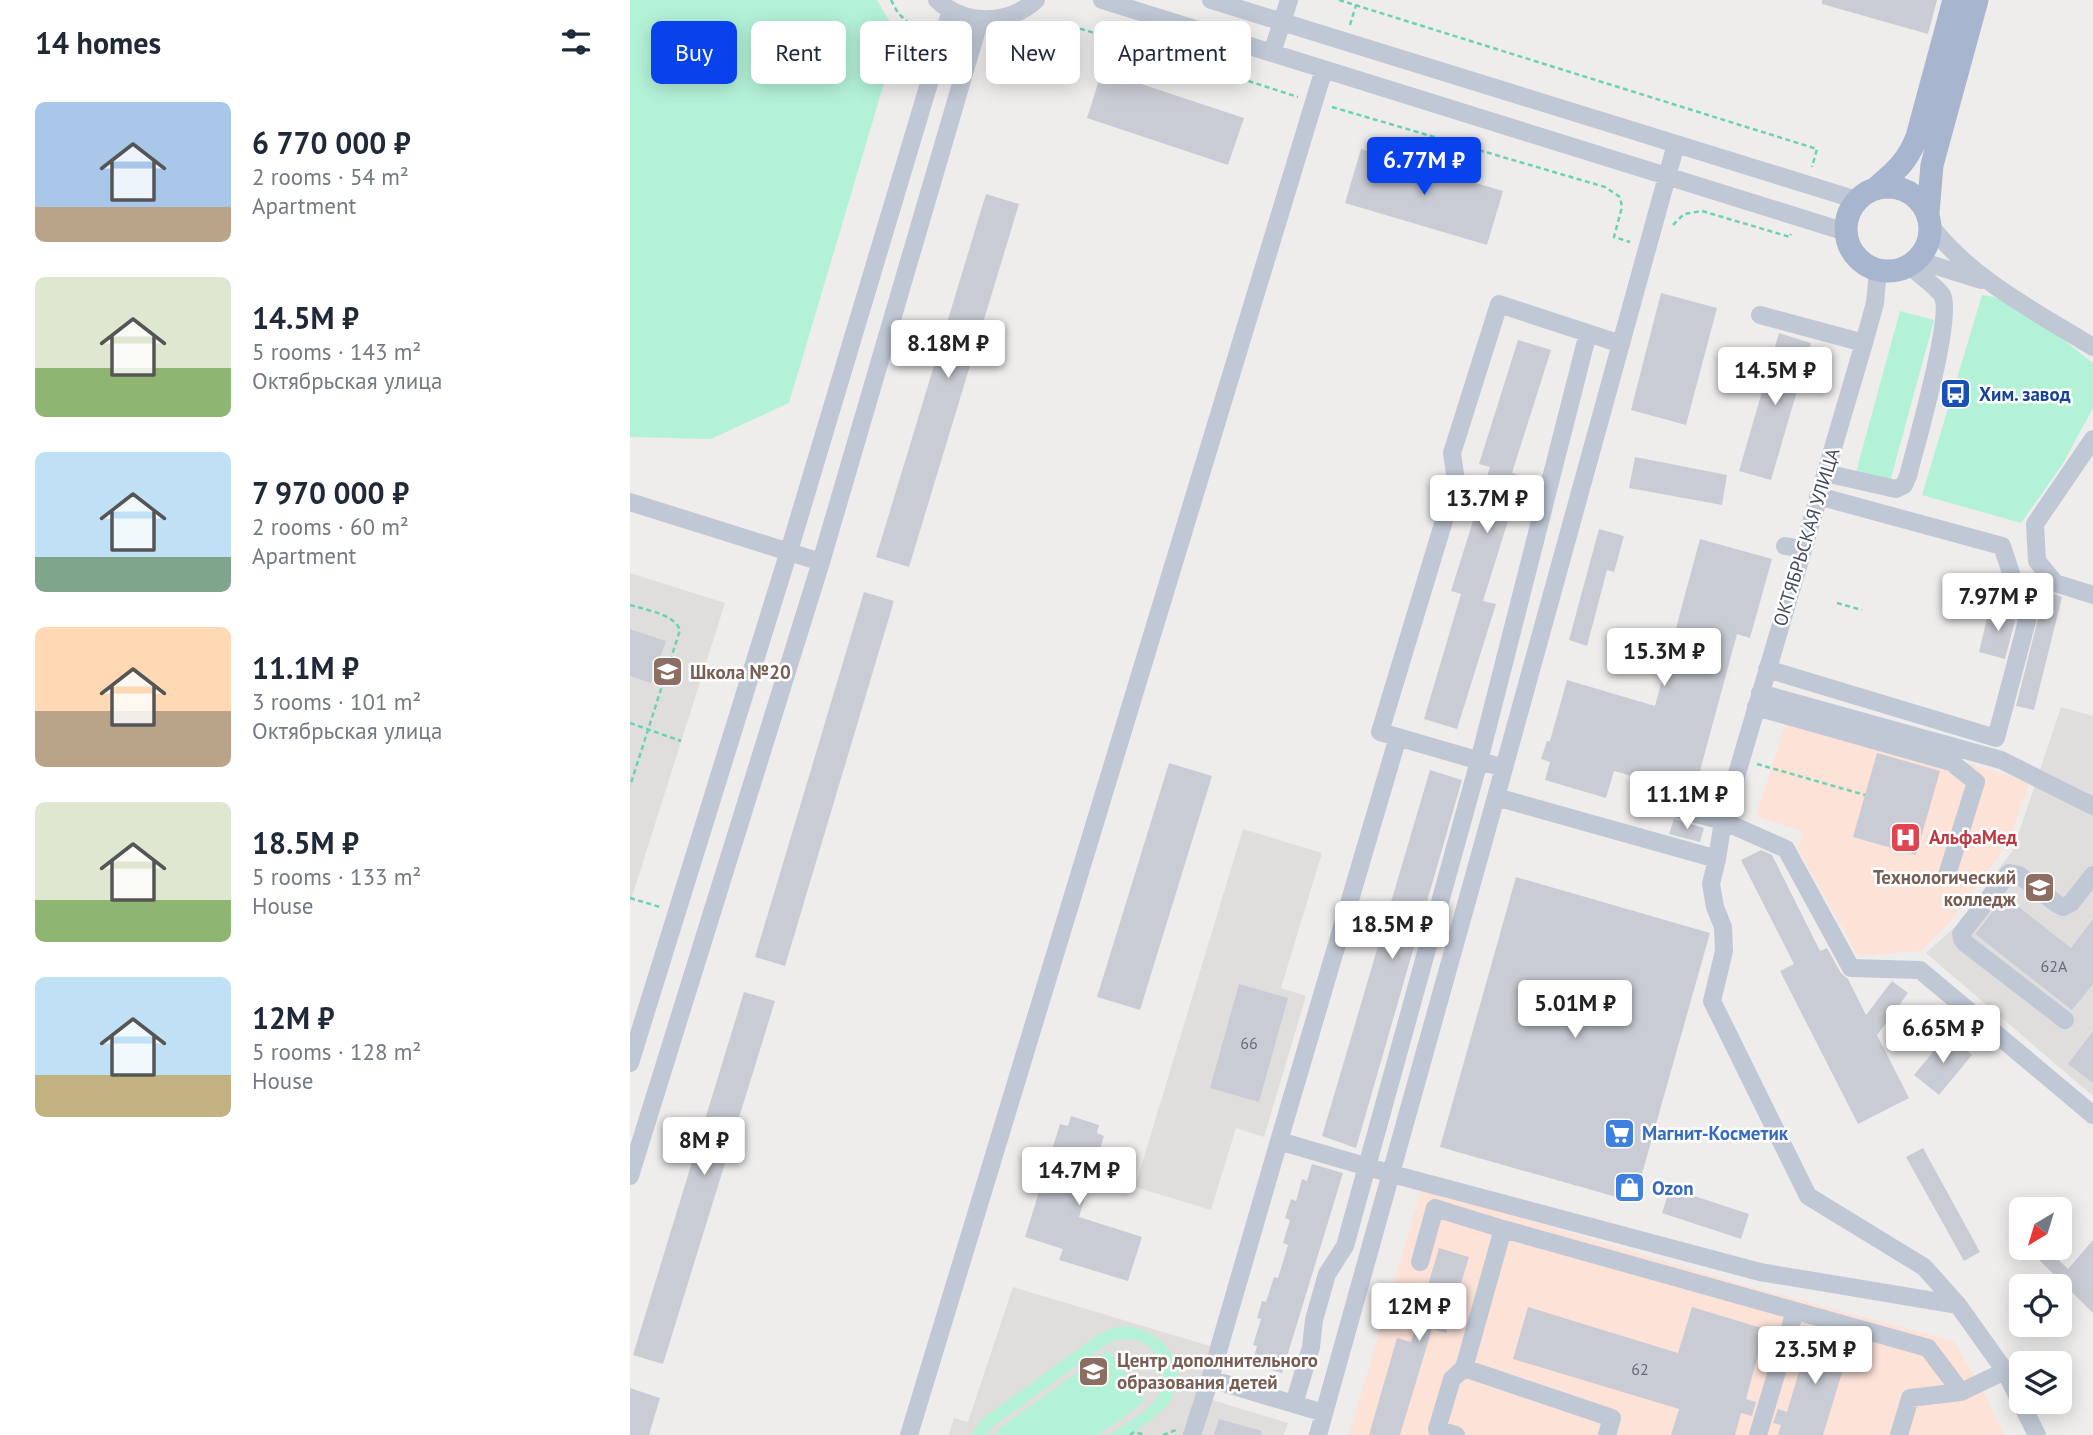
<!DOCTYPE html>
<html lang="en">
<head>
<meta charset="utf-8">
<style>
  body { margin:0; font-family:"PT Sans",sans-serif; background:#f2f2f3; color:#1f2937; height:100vh; display:flex; flex-direction:column; font-size:26px; white-space:nowrap }
  * { box-sizing:border-box; margin:0 }
  p { font-size:23px; color:#747a83 }
  .icon { flex:none; width:38px; height:38px; fill:none; stroke:currentColor; stroke-width:2; stroke-linecap:round; stroke-linejoin:round }
  .map { position:relative; flex:1; overflow:hidden }
  .sheet { display:flex; flex-direction:column; background:#fff; width:630px }
  .sheet>* { flex:none }
  .guide { position:absolute; left:21px; top:21px; width:665px; height:63px; display:flex; gap:14px }
  .needle { width:46px; rotate:218deg }
  .buttons { position:absolute; left:1379px; top:1197px; display:grid; gap:14px }
  .buttons a { display:grid; place-items:center; width:63px; height:63px; border-radius:10px; background:#fff; box-shadow:0 4px 18px #0003; font-size:35px }
  .price { position:absolute; translate:-50% -60px; padding:0 16px; border-radius:7px; background:#fff; color:#222; font-size:23px; line-height:46px; filter:drop-shadow(0 2px 4px #0008) }
  .price::after { content:''; position:absolute; left:50%; top:42px; width:21px; height:16px; margin-left:-10px; background:inherit; clip-path:polygon(0 0,100% 0,50% 100%) }
  .price.on { background:#0842ed; color:#fff }
  ul { padding:0; list-style:none }
  li { display:flex; align-items:center; gap:21px; height:175px; padding:0 35px }
  li span { display:grid; place-items:center; flex:none; width:196px; height:140px; border-radius:10px; color:#555 }
  li>.icon { margin-inline-start:auto }
  span .icon { width:84px; height:84px; fill:#fffc; stroke-width:1 }
  li b { font-size:30px }
  h2 { display:flex; justify-content:space-between; align-items:center; height:84px; padding:0 35px; font-size:30px }
  .chip { padding:0 24px; border-radius:10px; background:#fff; box-shadow:0 4px 18px #0003; font-size:24px; line-height:63px }
  .chip.on { background:#0842ed; color:#fff }
  main { display:flex; flex:1; min-height:0 }
  .map>svg:first-child { display:block }
  .education { fill:#e0dddd }
  .medical { fill:#fde2d8 }
  .green { fill:#b4f2d8 }
  .building { fill:#caccd5 }
  .lines { fill:none; stroke-linecap:round; stroke-linejoin:round }
  .path { stroke:#69d3b2; stroke-width:2.5; stroke-dasharray:5 3.5; stroke-linecap:butt }
  .minor { stroke:#c0c8d5; stroke-width:18 }
  .major { stroke:#a8b5ce; stroke-width:23 }
  .labels { text-anchor:middle; dominant-baseline:central; stroke-width:5; stroke-linejoin:round; paint-order:stroke }
  .number-label { font-size:16px; fill:#656b7a }
  .transit-label { font-size:19px; font-weight:bold; fill:#164399; stroke:#fff; text-anchor:start }
  .street-label { font-size:19px; fill:#434b5b; stroke:#fff }
  .education-label { font-size:19px; font-weight:bold; fill:#785e54; stroke:#fff; text-anchor:start }
  .health-label { font-size:19px; font-weight:bold; fill:#be3a42; stroke:#fff; text-anchor:start }
  .shop-label { font-size:19px; font-weight:bold; fill:#366cbe; stroke:#fff; text-anchor:start }
</style>
</head>
<body>
<main>
<section class="sheet">
<h2>14 homes<svg class="icon" aria-label="filters" viewBox="0 0 24 24"><path d="M4 7h16M4 17h16"/><circle cx="9" cy="7" r="2"/><circle cx="15" cy="17" r="2"/></svg></h2>
<ul>
<li><span style="background:linear-gradient(#a9c7e8 75%,#b9a48a 0)"><svg class="icon" aria-label="home" viewBox="0 0 24 24"><path d="M3 11l9-7 9 7M6 9v11h12V9"/></svg></span><div><b>6 770 000 ₽</b><p>2 rooms · 54 m²</p><p>Apartment</p></div></li>
<li><span style="background:linear-gradient(#dfe7d0 65%,#8fb573 0)"><svg class="icon" aria-label="home" viewBox="0 0 24 24"><path d="M3 11l9-7 9 7M6 9v11h12V9"/></svg></span><div><b>14.5M ₽</b><p>5 rooms · 143 m²</p><p>Октябрьская улица</p></div></li>
<li><span style="background:linear-gradient(#bfe0f5 75%,#7fa58c 0)"><svg class="icon" aria-label="home" viewBox="0 0 24 24"><path d="M3 11l9-7 9 7M6 9v11h12V9"/></svg></span><div><b>7 970 000 ₽</b><p>2 rooms · 60 m²</p><p>Apartment</p></div></li>
<li><span style="background:linear-gradient(#ffd9b3 60%,#b9a48a 0)"><svg class="icon" aria-label="home" viewBox="0 0 24 24"><path d="M3 11l9-7 9 7M6 9v11h12V9"/></svg></span><div><b>11.1M ₽</b><p>3 rooms · 101 m²</p><p>Октябрьская улица</p></div></li>
<li><span style="background:linear-gradient(#dfe7d0 70%,#8fb573 0)"><svg class="icon" aria-label="home" viewBox="0 0 24 24"><path d="M3 11l9-7 9 7M6 9v11h12V9"/></svg></span><div><b>18.5M ₽</b><p>5 rooms · 133 m²</p><p>House</p></div></li>
<li><span style="background:linear-gradient(#bfe0f5 70%,#c2b280 0)"><svg class="icon" aria-label="home" viewBox="0 0 24 24"><path d="M3 11l9-7 9 7M6 9v11h12V9"/></svg></span><div><b>12M ₽</b><p>5 rooms · 128 m²</p><p>House</p></div></li>
</ul>
</section>
<div class="map">
<svg width="1463" height="1435" viewBox="0 0 1463 1435">
  <rect width="100%" height="100%" fill="#efecec"/>
  <!-- education -->
  <path class="education" d="M 0,573 L 95,603 L 0,903 Z
    M 1431,707 L 1463,716 L 1463,1096 L 1296,953 L 1326,926 L 1383,850 Z
    M 613,829 L 692,853 L 651,988 L 676,996 L 634,1137 L 606,1128 L 581,1210 L 505,1187 Z
    M 383,1287 L 580,1346 L 566,1395 L 658,1423 L 654,1435 L 319,1435 L 324,1418 L 338,1422 Z"/>
  <!-- medical -->
  <path class="medical" d="M 1160,710 L 1400,782 L 1378,843 L 1321,921 L 1291,951 L 1228,956 L 1168,849 L 1172,831 L 1126,816 Z
    M 792,1188 L 1117,1286 L 1323,1341 L 1349,1383 L 1374,1435 L 719,1435 Z"/>
  <!-- green -->
  <path class="green" d="M 0,0 L 247,0 L 268,36 L 159,403 L 81,439 L 0,437 Z
    M 1352,295 C 1386,297 1435,342 1463,363 L 1463,408 L 1432,465 L 1391,523 L 1292,495 Z
    M 1270,311 L 1304,320 L 1260,482 L 1226,472 Z
    M 496,1326 C 533,1331 560,1362 541,1399 C 536,1409 527,1415 518,1422 C 513,1425 507,1432 501,1434 C 495,1435 486,1435 479,1435 C 495,1423 521,1411 530,1393 C 542,1368 523,1337 495,1339 C 487,1339 481,1342 474,1346 L 362,1427 L 356,1435 L 341,1435 L 352,1419 L 469,1334 L 482,1328 Z
    M 478,1350 L 515,1401 L 469,1435 L 369,1435 L 366,1431 Z"/>
  <!-- building -->
  <path class="building" d="M 1192,0 L 1307,0 L 1298,34 L 1192,4 Z
    M 472,71 L 614,118 L 598,165 L 457,118 Z
    M 731,149 L 873,191 L 857,245 L 715,203 Z
    M 356,194 L 389,204 L 279,567 L 246,557 Z
    M 1031,293 L 1087,308 L 1056,425 L 1001,410 Z
    M 1149,333 L 1181,343 L 1141,480 L 1109,471 Z
    M 888,340 L 921,350 L 882,473 L 892,476 L 853,601 L 866,604 L 827,729 L 794,719 L 831,594 L 821,591 L 860,467 L 849,464 Z
    M 1005,457 L 1097,475 L 1092,505 L 999,488 Z
    M 969,529 L 994,536 L 984,572 L 977,570 L 957,646 L 939,640 Z
    M 1070,539 L 1142,559 L 1120,638 L 1107,634 L 1064,793 L 984,771 L 976,798 L 915,780 L 920,762 L 911,759 L 917,741 L 920,741 L 937,680 L 1025,706 Z
    M 1415,591 L 1432,597 L 1404,710 L 1386,706 Z
    M 234,592 L 264,601 L 155,966 L 125,957 Z
    M 1360,606 L 1382,612 L 1385,621 L 1375,659 L 1349,652 Z
    M 0,629 L 36,641 L 21,683 L 0,676 Z
    M 1247,753 L 1310,771 L 1286,855 L 1223,837 Z
    M 539,763 L 582,776 L 510,1010 L 467,997 Z
    M 800,770 L 832,780 L 726,1148 L 692,1136 Z
    M 1044,819 L 1074,828 L 1070,842 L 1039,834 Z
    M 1131,850 L 1142,855 L 1190,951 L 1197,948 L 1211,973 L 1218,979 L 1236,1015 L 1262,981 L 1278,993 L 1247,1035 L 1279,1098 L 1228,1124 L 1150,971 L 1164,964 L 1111,860 Z
    M 886,877 L 1080,933 L 1004,1202 L 810,1147 Z
    M 1375,896 L 1441,948 L 1463,919 L 1463,984 L 1442,1010 L 1345,934 Z
    M 609,984 L 658,998 L 629,1102 L 580,1088 Z
    M 114,992 L 145,1001 L 33,1364 L 3,1355 Z
    M 1463,1031 L 1463,1083 L 1438,1064 Z
    M 1318,1034 L 1342,1055 L 1309,1095 L 1284,1075 Z
    M 441,1116 L 469,1125 L 467,1133 L 474,1136 L 449,1217 L 512,1237 L 498,1281 L 429,1260 L 433,1249 L 395,1237 L 430,1124 L 438,1126 Z
    M 1293,1148 L 1350,1252 L 1334,1261 L 1276,1157 Z
    M 682,1164 L 713,1173 L 652,1373 L 622,1364 L 627,1346 L 623,1345 L 631,1319 L 627,1318 L 632,1301 L 636,1302 L 644,1277 L 648,1278 L 658,1245 L 653,1243 L 660,1220 L 655,1218 L 661,1199 L 666,1201 L 672,1179 L 677,1181 Z
    M 1040,1188 L 1119,1214 L 1111,1239 L 1032,1213 Z
    M 1463,1240 L 1463,1313 L 1397,1248 L 1416,1248 L 1438,1269 Z
    M 809,1248 L 839,1257 L 816,1333 L 802,1329 L 770,1435 L 739,1435 L 767,1338 L 781,1342 Z
    M 898,1307 L 1048,1353 L 1062,1307 L 1135,1329 L 1116,1399 L 1126,1402 L 1122,1416 L 1111,1413 L 1105,1435 L 1041,1435 L 1049,1409 L 883,1359 Z
    M 1182,1328 L 1222,1340 L 1193,1435 L 1148,1435 L 1151,1425 L 1143,1423 L 1148,1409 L 1157,1412 Z
    M 0,1388 L 30,1398 L 19,1435 L 0,1435 Z
    M 589,1419 L 632,1431 L 631,1435 L 584,1435 Z"/>
  <g class="lines">
    <!-- path -->
    <path class="path" d="M 261,0 L 268,13 L 294,38
      M 709,0 L 1187,149 L 1182,167
      M 720,25 L 726,5
      M 357,57 L 362,57 C 391,51 413,45 435,24 L 578,68 L 582,53
      M 578,68 L 668,97
      M 702,107 L 975,187 L 990,197 L 992,207 L 984,237 L 1000,242
      M 1043,225 L 1054,214 L 1072,211 L 1160,237 L 1161,234
      M 1207,603 L 1232,610
      M 0,605 C 16,610 44,614 50,630 L 0,786
      M 0,723 L 51,741
      M 1127,764 L 1235,795
      M 0,898 L 30,907
      M 500,1435 L 504,1432 L 516,1435
      M 533,1435 L 546,1430"/>
    <!-- minor -->
    <path class="minor" d="M 307,0 C 335,26 378,25 406,0
      M 472,0 L 1216,232
      M 581,0 L 1227,200
      M 642,53 L 659,0
      M 1300,225 C 1342,280 1405,311 1463,347
      M 1287,260 L 1351,280
      M 1248,271 L 1245,303 L 1234,343 L 1093,821 L 1087,859 L 1081,884 L 1085,907 L 1093,927 L 1094,951 L 1082,1001 L 1178,1196 L 1294,1267 L 1328,1305 L 1375,1371 L 1407,1435
      M 1130,315 L 1234,343
      M 1463,439 L 1405,524 L 1407,561 L 1425,583 L 1463,595
      M 1195,473 L 1266,489 L 1274,485 L 1278,476 C 1285,448 1324,315 1312,295 C 1306,286 1288,274 1280,266
      M 0,502 L 191,562
      M 1155,546 L 1172,549
      M 1137,669 L 1366,738 L 1397,621 L 1372,546 L 1188,496
      M 1130,693 L 1371,760 L 1463,806
      M 1126,707 L 1321,762 L 1346,782 L 1317,875
      M 768,737 L 649,1141 L 762,1174 L 1130,1272 L 1328,1305
      M 874,768 L 750,732 L 826,481 L 822,453 L 869,304 L 991,344
      M 866,797 L 1087,859
      M 1038,806 L 1093,821 L 1156,849 L 1221,968 L 1290,970 L 1463,1115
      M 1435,1020 L 1335,943 L 1332,939 L 1331,934 L 1379,873 L 1389,875 L 1427,904 L 1433,907 L 1441,903 L 1463,875
      M 0,1063 L 159,551 L 321,10
      M 649,1141 L 580,1379 L 694,1413
      M 0,1176 L 191,562 L 350,19
      M 790,1262 L 805,1208 L 873,1229
      M 834,1368 L 982,1418 L 977,1435
      M 664,1404 L 681,1347 L 684,1320 L 697,1274 L 715,1246 L 849,761 L 958,333
      M 279,1435 L 694,69
      M 562,1435 L 580,1379
      M 688,1435 L 866,797 L 1046,144
      M 826,1435 L 807,1429 L 822,1379 L 834,1368 L 873,1229 L 1298,1348 L 1331,1392 L 1375,1371
      M 1128,1435 L 1165,1311
      M 1269,1435 L 1280,1398 L 1331,1392"/>
    <!-- major -->
    <path class="major" d="M1216 229a42 42 0 1 1 84 0a42 42 0 1 1-84 0Z
      M 1246,188 C 1266,171 1277,162 1287,137 L 1324,0
      M 1298,213 L 1302,165 L 1347,0"/>
  </g>
  <!-- icons -->
  <defs>
    <symbol id="bus-square" viewBox="-11 -11 22 22"><rect x="-9" y="-9" width="18" height="18" rx="4" fill="#1a4fb4" stroke="#fff"/><path d="M-5-6H5V4H4V6H2V4H-2V6H-4V4H-5ZM-3.5-4V0h7V-4ZM-3.5 1.2v1.5H-2V1.2ZM2 1.2v1.5H3.5V1.2Z" fill="#fff"/></symbol>
    <symbol id="school-square" viewBox="-11 -11 22 22"><rect x="-9" y="-9" width="18" height="18" rx="4" fill="#8d6e63" stroke="#fff"/><path d="M0-5L7-2L0 1L-7-2ZM-4 1L0 2.5L4 1V4Q0 6-4 4Z" fill="#fff"/></symbol>
    <symbol id="hospital-square" viewBox="-11 -11 22 22"><rect x="-9" y="-9" width="18" height="18" rx="4" fill="#e0444e" stroke="#fff"/><path d="M-5-5h3v3.5h4V-5h3V5h-3V1.5h-4V5h-3Z" fill="#fff"/></symbol>
    <symbol id="university-square" viewBox="-11 -11 22 22"><rect x="-9" y="-9" width="18" height="18" rx="4" fill="#8d6e63" stroke="#fff"/><path d="M0-5L7-2L0 1L-7-2ZM-4 1L0 2.5L4 1V4Q0 6-4 4Z" fill="#fff"/></symbol>
    <symbol id="supermarket-square" viewBox="-11 -11 22 22"><rect x="-9" y="-9" width="18" height="18" rx="4" fill="#3f7fe0" stroke="#fff"/><path d="M-6-5.5h2.5l.6 2H6L4.5 2H-2.5L-4.4-4H-6ZM-1.5 3.2a1.3 1.3 0 1 0 .1 0ZM3 3.2a1.3 1.3 0 1 0 .1 0Z" fill="#fff"/></symbol>
    <symbol id="shop-square" viewBox="-11 -11 22 22"><rect x="-9" y="-9" width="18" height="18" rx="4" fill="#3f7fe0" stroke="#fff"/><path d="M-5-2.5h2.3a2.7 3.5 0 0 1 5.4 0H5L5.5 6h-11ZM-1.5-2.5h3a1.5 2.3 0 0 0-3 0Z" fill="#fff"/></symbol>
  </defs>
  <g fill-rule="evenodd">
    <use href="#bus-square" x="1308" y="376" width="35" height="35"/>
    <use href="#school-square" x="20" y="654" width="35" height="35"/>
    <use href="#hospital-square" x="1258" y="820" width="35" height="35"/>
    <use href="#university-square" x="1392" y="870" width="35" height="35"/>
    <use href="#supermarket-square" x="972" y="1116" width="35" height="35"/>
    <use href="#shop-square" x="982" y="1170" width="35" height="35"/>
    <use href="#school-square" x="446" y="1354" width="35" height="35"/>
  </g>
  <g class="labels">
    <!-- number labels -->
    <g class="number-label">
      <text x="1424" y="966">62А</text>
      <text x="619" y="1043">66</text>
      <text x="1010" y="1369">62</text>
    </g>
    <!-- transit labels -->
    <g class="transit-label">
      <text x="1349" y="394">Хим. завод</text>
    </g>
    <!-- street labels -->
    <g class="street-label">
      <text transform="translate(1176 537) rotate(-73)">ОКТЯБРЬСКАЯ УЛИЦА</text>
    </g>
    <!-- education labels -->
    <g class="education-label">
      <text x="60" y="672">Школа №20</text>
      <text x="1386" y="877" text-anchor="end">Технологический<tspan x="1386" dy="22">колледж</tspan></text>
      <text x="487" y="1360">Центр дополнительного<tspan x="487" dy="22">образования детей</tspan></text>
    </g>
    <!-- health labels -->
    <g class="health-label">
      <text x="1299" y="837">АльфаМед</text>
    </g>
    <!-- shop labels -->
    <g class="shop-label">
      <text x="1012" y="1133">Магнит-Косметик</text>
      <text x="1022" y="1188">Ozon</text>
    </g>
  </g>
</svg>
<div class="buttons">
<a><svg class="needle" viewBox="-14 -14 28 28"><path d="M0-13l5 13h-10z" fill="#e53935"/><path d="M0 13l5-13h-10z" fill="#747a83"/></svg></a>
<a><svg class="icon" aria-label="locate" viewBox="0 0 24 24"><circle cx="12" cy="12" r="6"/><path d="M12 2v4M12 18v4M2 12h4M18 12h4"/></svg></a>
<a><svg class="icon" aria-label="layers" viewBox="0 0 24 24"><path d="M12 4l9 5-9 5-9-5zM3 14l9 5 9-5"/></svg></a>
</div>
<b class="price on" style="left:794px;top:197px">6.77M ₽</b>
<b class="price" style="left:318px;top:380px">8.18M ₽</b>
<b class="price" style="left:1145px;top:407px">14.5M ₽</b>
<b class="price" style="left:857px;top:535px">13.7M ₽</b>
<b class="price" style="left:1368px;top:633px">7.97M ₽</b>
<b class="price" style="left:1034px;top:688px">15.3M ₽</b>
<b class="price" style="left:1057px;top:831px">11.1M ₽</b>
<b class="price" style="left:762px;top:961px">18.5M ₽</b>
<b class="price" style="left:945px;top:1040px">5.01M ₽</b>
<b class="price" style="left:1313px;top:1065px">6.65M ₽</b>
<b class="price" style="left:74px;top:1177px">8M ₽</b>
<b class="price" style="left:449px;top:1207px">14.7M ₽</b>
<b class="price" style="left:789px;top:1343px">12M ₽</b>
<b class="price" style="left:1185px;top:1386px">23.5M ₽</b>
<div class="guide">
<a class="chip on">Buy</a>
<a class="chip">Rent</a>
<a class="chip">Filters</a>
<a class="chip">New</a>
<a class="chip">Apartment</a>
</div>
</div>
</main>
</body>
</html>
